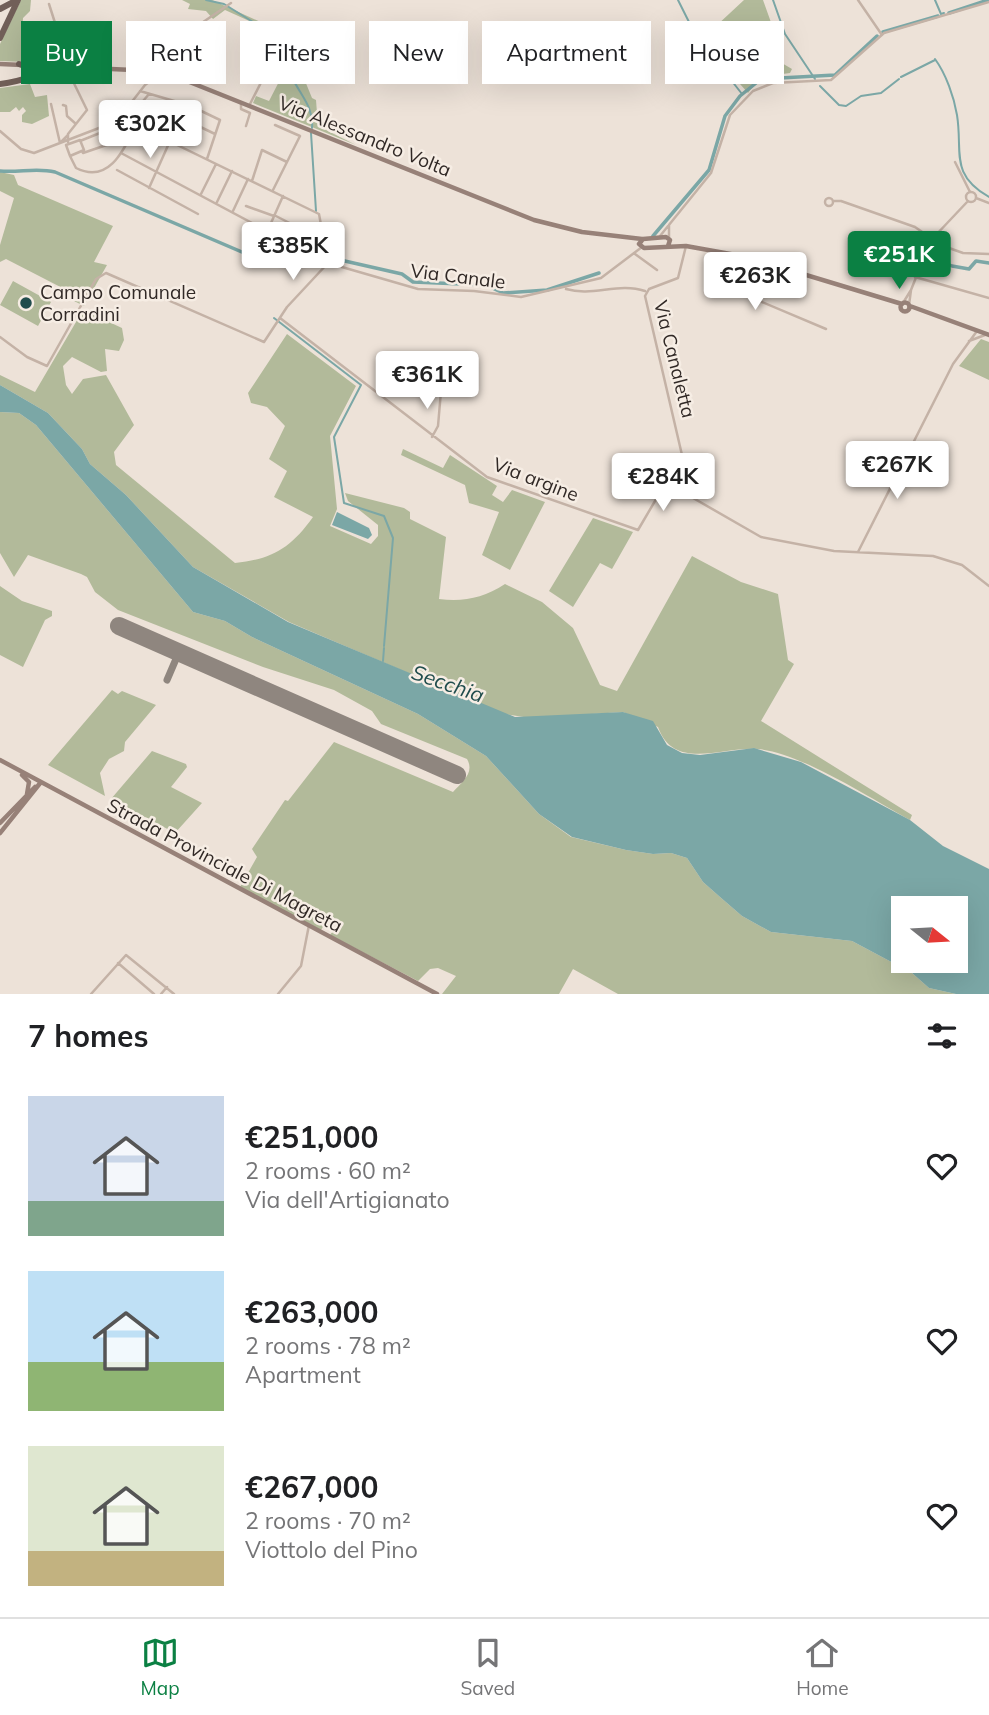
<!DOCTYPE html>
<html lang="en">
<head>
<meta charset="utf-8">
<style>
  body { margin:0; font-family:Mulish,sans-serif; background:#f6f6f6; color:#202124; height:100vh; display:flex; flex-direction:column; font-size:26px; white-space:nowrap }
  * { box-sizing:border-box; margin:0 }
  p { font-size:23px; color:#757577 }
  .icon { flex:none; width:38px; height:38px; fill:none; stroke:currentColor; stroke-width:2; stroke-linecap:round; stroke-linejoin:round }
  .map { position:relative; height:994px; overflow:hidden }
  .details { display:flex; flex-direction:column; background:#fff; flex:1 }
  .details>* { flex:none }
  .guide { position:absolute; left:21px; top:21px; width:948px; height:63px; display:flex; gap:14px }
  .needle { width:46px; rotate:108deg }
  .controls { position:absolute; left:891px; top:896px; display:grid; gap:14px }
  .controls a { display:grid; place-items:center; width:77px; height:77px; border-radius:0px; background:#fff; box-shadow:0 7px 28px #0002; font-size:35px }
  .price { position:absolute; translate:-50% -60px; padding:0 16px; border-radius:7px; background:#fff; color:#222; font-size:23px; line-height:46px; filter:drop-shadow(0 2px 4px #0008) }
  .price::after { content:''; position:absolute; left:50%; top:42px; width:21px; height:16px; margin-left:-10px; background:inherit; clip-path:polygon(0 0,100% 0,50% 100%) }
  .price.selected { background:#0b8043; color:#fff }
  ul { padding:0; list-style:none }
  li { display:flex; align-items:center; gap:21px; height:175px; padding:0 28px }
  li span { display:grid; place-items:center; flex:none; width:196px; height:140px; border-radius:0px; color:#555 }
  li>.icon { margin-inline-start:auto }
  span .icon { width:84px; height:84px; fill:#fffc; stroke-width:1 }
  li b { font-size:30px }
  h2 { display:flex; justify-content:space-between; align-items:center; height:84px; padding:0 28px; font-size:30px }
  .chip { padding:0 24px; border-radius:0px; background:#fff; box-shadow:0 7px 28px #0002; font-size:24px; line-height:63px }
  .chip.selected { background:#0b8043; color:#fff }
  .menu { display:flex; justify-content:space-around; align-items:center; height:98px; border-top:2px solid #e0e0e0; background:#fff; font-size:19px; color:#757577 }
  .menu a { display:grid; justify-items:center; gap:4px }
  .menu .selected { color:#0b8043 }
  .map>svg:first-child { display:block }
  .green { fill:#b2ba9a }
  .water { fill:#7ba7a6; fill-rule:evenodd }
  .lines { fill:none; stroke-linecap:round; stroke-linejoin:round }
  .stream { stroke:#7ba7a6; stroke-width:2 }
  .canal { stroke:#7ba7a6; stroke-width:3.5 }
  .taxiway { stroke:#8f867f; stroke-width:7 }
  .runway { stroke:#8f867f; stroke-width:18 }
  .street { stroke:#c4b2a6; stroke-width:2.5 }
  .secondary { stroke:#978178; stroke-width:4.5 }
  .primary { stroke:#715f58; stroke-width:6 }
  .poi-dot { fill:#204d4d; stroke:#f6ede4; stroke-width:2.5 }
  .labels { text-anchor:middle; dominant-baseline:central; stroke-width:5; stroke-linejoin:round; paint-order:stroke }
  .street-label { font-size:19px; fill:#312926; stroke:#f6ede4 }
  .poi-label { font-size:19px; fill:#312926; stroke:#f6ede4; text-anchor:start }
  .water-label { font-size:21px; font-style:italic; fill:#204d4d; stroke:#f6ede4 }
</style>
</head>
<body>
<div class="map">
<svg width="989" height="994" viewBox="0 0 989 994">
  <rect width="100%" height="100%" fill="#ede2d8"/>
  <!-- green -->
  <path class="green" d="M 21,0 L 31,0 L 30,11 L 23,18 L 22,36 L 43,38 L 51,55 L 50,63 L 0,61 L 0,44 Z
    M 182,0 L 212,0 L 289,35 L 291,61 L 296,59 L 312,98 L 316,100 L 318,126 L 356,145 L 253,103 L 256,96 L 269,101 L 285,70 L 282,66 L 285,37 L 225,10 L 213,19 L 206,11 L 188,9 L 190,4 Z
    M 744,0 L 763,0 L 773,28 L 765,43 L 780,62 L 792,69 L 790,73 L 760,77 L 748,93 L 701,40 Z
    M 30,84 L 35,97 L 47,95 L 49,116 L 32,124 L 22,122 L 22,115 L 26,111 L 23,107 L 19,111 L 16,107 L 10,112 L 0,112 L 0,88 Z
    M 0,172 L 14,175 L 18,185 L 113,226 L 94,262 L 107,265 L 84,306 L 74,301 L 76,295 L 6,259 L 0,262 L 0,245 L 14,198 L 0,191 Z
    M 13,281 L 51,302 L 38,326 L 0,305 Z
    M 83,310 L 122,328 L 124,340 L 119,351 L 105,349 L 107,371 L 101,372 L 72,357 L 63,366 L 66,385 L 72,394 L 83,379 L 106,375 L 134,425 L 114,452 L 116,465 L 235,563 C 272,559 290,549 313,517 L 274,497 L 287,471 L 269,459 L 285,426 L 267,407 L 251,403 L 248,393 L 287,334 L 356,386 L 330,436 L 337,509 L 330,526 L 371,544 L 378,536 L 378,525 L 348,501 L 345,493 L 404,508 L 410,512 L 410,519 L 446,537 L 439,599 C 464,602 483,598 505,584 L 542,602 L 573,628 L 600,685 L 617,691 L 692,556 L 741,582 L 778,594 L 788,660 L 794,664 L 761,721 L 912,815 L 910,820 C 870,798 801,753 758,749 C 723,746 674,772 658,727 L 623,712 L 530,718 L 504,714 L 289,622 L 193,567 L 126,495 L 90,464 L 82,449 L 48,413 L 0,385 L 0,375 L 35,392 Z
    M 981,339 L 989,342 L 989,380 L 959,366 Z
    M 0,412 L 19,413 L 36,425 L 193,612 L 225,621 L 252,637 L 418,714 L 486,756 L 539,814 L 571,837 L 626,850 L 653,854 L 671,853 L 687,858 L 703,882 L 720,897 L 742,916 L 771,932 L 852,941 L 912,973 L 929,988 L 956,994 L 618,994 L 573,969 L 559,994 L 442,994 L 456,976 L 438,968 L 430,969 L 418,981 L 330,935 L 338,924 L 328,919 L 321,930 L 240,887 L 257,857 L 252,849 L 285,800 L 288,801 L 334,742 L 453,792 C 462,782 475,773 467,759 L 381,724 L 372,711 L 334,690 L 263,667 L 118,610 L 95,592 L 87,577 L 81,574 L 28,555 L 14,577 L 0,553 Z
    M 403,449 L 443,468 L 450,455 L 497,486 L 492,495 L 503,502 L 512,490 L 545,502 L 510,570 L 482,555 L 499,512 L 469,503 L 465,485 L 401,455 Z
    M 593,518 L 633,532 L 612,569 L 600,563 L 573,607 L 549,591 Z
    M 0,586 L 22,601 L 52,611 L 52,616 L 45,620 L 23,667 L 0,655 Z
    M 112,690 L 118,694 L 122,691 L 156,705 L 125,742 L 124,751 L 109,759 L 100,773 L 105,796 L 48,765 Z
    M 152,751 L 186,764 L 187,767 L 171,787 L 202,803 L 175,833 L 111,799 Z"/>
  <!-- water -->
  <path class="water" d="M 0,385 L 48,413 L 82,449 L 90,464 L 126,495 L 193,567 L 288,622 L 515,717 L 623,712 L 653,721 L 667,745 L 682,753 L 700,755 L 754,748 L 801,762 L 910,820 L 943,846 L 989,869 L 989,994 L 956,994 L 929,988 L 912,973 L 852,941 L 771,932 L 742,916 L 720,897 L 703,882 L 687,858 L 671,853 L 653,854 L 626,850 L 572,837 L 539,814 L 486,756 L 418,714 L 252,637 L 225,621 L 193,612 L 36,425 L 19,413 L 0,412 ZM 903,908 L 956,908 L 956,961 L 903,961 Z
    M 337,512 L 369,528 L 372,535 L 368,539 L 332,525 Z"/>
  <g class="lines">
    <!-- stream -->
    <path class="stream" d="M 206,0 L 224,4 L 253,22 L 287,35 C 288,50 285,61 291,75 C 299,94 314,106 312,128
      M 678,0 L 696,36
      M 773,0 L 785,34 L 815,79
      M 935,0 L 941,14 L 944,13
      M 699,39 L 742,94
      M 935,59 C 946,74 954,97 957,115 C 963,152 949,174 989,197
      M 901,77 L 935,60
      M 820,86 L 839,105 L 846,106 L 861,96 L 881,93 L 899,79
      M 311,133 L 316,211
      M 274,318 L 361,385 L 334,437 L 344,503 L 384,516 L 393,538 L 384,646
      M 383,661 L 384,648"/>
    <!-- canal -->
    <path class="canal" d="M 949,13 L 988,0
      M 883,32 L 938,16
      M 0,171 C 19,173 36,167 55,172 L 249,255 L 266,257 L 316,255
      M 653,236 L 709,170 L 725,116 L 740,96 L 761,79 L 835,75 L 877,36
      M 927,256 L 952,266 L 969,269 L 976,261 L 989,263
      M 336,259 L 402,274 L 413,282 L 486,285 L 503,293 L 547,290 L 599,273"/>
    <!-- taxiway -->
    <path class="taxiway" d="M 167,680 L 179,652"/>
    <!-- runway -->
    <path class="runway" d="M 119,626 L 457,775"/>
    <!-- street -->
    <path class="street" d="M 858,0 L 882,35
      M 49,4 L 69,67
      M 66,67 L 87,110 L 68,134 L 68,142
      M 155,73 L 190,31 L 231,3
      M 140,91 L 181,103 L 164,136
      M 51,104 L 60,143 L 68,135
      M 241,104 L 241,109 L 250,113 L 246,126
      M 250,104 L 271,63
      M 63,105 L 66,106 L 67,116 L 76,124
      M 193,107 L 220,120 L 207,159
      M 132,114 L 149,94
      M 186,120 L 215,134
      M 116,122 L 145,85 L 157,76
      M 0,131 L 21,149 L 34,153 L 112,123 L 136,125 L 319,214 L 328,263
      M 80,140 L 84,150 L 70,156 L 66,145 Z
      M 80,141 L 115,127 L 134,129
      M 82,151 L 83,153 L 130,137
      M 121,153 L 267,231
      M 70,156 L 76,168 C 108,184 123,152 135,127
      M 955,162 L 970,192
      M 117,170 L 198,214
      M 252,181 L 262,150 L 287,162
      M 149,188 L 170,141
      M 273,190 L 300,136 L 275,125
      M966 197a5 5 0 1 1 10 0a5 5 0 1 1-10 0Z
      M 201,194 L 216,164
      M 283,196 L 267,232 L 295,250 L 316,250
      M 976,198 L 989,203
      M825 202a4 4 0 1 1 8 0a4 4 0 1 1-8 0Z
      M 833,201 L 841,201 L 915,227 L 928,236
      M 217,202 L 232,171
      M 246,206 L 274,216
      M 233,211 L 248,179
      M 274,215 L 305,231
      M926 240a5 5 0 1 1 10 0a5 5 0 1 1-10 0Z
      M 660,236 L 711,173 L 730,115 L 753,91 L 773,83 L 831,80 L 884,33 L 989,2
      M 934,237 L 968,201
      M 669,239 L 669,225
      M 935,243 L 963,253 L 989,254
      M 635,254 L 657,270
      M 750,258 L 741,287 L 743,294 L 826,329
      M 328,263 L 418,289 L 474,291 L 521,297 L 601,278 L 642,247
      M 915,277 L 989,298
      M 566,289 C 593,297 618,282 645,291
      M 911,290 L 929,245
      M 903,303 L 911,290 L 909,305
      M 280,318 L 487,477 L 638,530 L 682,455 L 645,296 L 649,289 L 678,278 L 686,246
      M 0,337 L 27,357 L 47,366 L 96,279 L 106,273 L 264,342 L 287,307 L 328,263
      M 969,341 L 985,335
      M 432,437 L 438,426 L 441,391
      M 667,483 L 761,537 L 834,551 L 933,556 L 962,565 L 989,586
      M 858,552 L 953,364 L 977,331
      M 118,963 L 154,994
      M 91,994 L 126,955 L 174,994
      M 161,994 L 167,987
      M 278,994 L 301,966 L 309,925"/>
    <!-- secondary -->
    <path class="secondary" d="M 0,64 L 133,70 L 182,79 L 534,220 L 582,232 L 642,239
      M 668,246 L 670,240 L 666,237 L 643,239 L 639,244 L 644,248 L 686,246 L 747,257 L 902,304
      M900.5 307a4.5 4.5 0 1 1 9 0a4.5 4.5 0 1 1-9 0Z
      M 910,306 L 989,335
      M 0,760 L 437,994
      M 22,775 L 29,782 L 27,794
      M 0,823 L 35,787
      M 0,833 L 41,782"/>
    <!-- primary -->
    <path class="primary" d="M 0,9 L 15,1
      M 0,38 L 18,0
      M 19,64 L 33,69 L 35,76
      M 0,84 C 26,81 42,72 66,67"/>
  </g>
  <!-- markers -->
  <circle class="poi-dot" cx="26" cy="303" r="7"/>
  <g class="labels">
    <!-- street labels -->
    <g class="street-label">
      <text transform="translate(365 136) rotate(22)">Via Alessandro Volta</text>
      <text transform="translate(458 276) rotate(7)">Via Canale</text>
      <text transform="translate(675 359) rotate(76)">Via Canaletta</text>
      <text transform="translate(536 479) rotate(21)">Via argine</text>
      <text transform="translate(225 865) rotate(28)">Strada Provinciale Di Magreta</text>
    </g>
    <!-- poi labels -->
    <g class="poi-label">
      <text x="40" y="292">Campo Comunale<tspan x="40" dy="22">Corradini</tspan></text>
    </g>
    <!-- water labels -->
    <g class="water-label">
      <text transform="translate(448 683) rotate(19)">Secchia</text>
    </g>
  </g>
</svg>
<div class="controls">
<a><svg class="needle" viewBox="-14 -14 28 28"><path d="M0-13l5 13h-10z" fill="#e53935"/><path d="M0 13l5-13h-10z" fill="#757577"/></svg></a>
</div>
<b class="price" style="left:150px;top:160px">€302K</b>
<b class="price" style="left:293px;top:282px">€385K</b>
<b class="price selected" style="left:899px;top:291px">€251K</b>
<b class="price" style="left:755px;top:312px">€263K</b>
<b class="price" style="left:427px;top:411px">€361K</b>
<b class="price" style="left:897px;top:501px">€267K</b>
<b class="price" style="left:663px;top:513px">€284K</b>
<div class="guide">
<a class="chip selected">Buy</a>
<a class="chip">Rent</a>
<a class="chip">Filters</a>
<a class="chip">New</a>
<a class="chip">Apartment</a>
<a class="chip">House</a>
</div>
</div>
<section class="details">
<h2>7 homes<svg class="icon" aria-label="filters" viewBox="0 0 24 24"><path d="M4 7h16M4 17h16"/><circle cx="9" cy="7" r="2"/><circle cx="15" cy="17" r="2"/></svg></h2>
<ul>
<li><span style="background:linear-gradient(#c9d6e8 75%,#7fa58c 0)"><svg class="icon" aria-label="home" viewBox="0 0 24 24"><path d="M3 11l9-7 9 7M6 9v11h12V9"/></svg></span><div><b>€251,000</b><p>2 rooms · 60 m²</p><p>Via dell'Artigianato</p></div><svg class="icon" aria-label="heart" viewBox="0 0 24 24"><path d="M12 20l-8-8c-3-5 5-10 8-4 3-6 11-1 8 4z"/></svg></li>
<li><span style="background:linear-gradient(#bfe0f5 65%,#8fb573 0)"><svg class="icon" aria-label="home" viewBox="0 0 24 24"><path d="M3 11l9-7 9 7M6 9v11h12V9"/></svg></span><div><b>€263,000</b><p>2 rooms · 78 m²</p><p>Apartment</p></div><svg class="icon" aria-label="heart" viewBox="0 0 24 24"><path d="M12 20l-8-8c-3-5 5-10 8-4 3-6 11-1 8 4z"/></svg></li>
<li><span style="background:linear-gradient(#dfe7d0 75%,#c2b280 0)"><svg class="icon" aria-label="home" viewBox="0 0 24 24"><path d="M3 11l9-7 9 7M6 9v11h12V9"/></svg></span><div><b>€267,000</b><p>2 rooms · 70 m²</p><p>Viottolo del Pino</p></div><svg class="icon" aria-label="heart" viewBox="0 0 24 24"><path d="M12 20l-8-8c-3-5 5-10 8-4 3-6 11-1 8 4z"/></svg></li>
</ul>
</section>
<nav class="menu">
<a class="selected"><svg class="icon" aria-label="map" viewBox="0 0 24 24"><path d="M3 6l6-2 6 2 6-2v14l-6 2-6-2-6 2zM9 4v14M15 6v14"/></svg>Map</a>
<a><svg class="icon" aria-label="saved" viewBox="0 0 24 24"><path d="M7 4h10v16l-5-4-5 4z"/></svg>Saved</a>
<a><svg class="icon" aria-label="home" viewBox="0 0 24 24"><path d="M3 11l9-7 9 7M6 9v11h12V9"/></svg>Home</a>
</nav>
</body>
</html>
